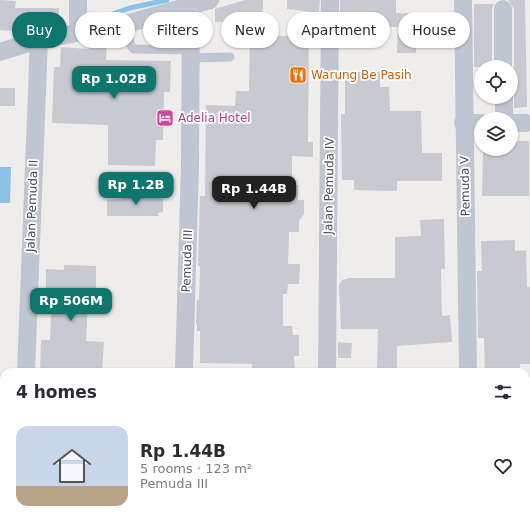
<!DOCTYPE html>
<html lang="en">
<head>
<meta charset="utf-8">
<style>
  body { margin:0; font-family:"DejaVu Sans",sans-serif; background:#f7f7f7; color:#2b2b33; height:100vh; display:flex; flex-direction:column; font-size:15px; white-space:nowrap }
  * { box-sizing:border-box; margin:0 }
  p { font-size:13px; color:#7c7c81 }
  .icon { flex:none; width:22px; height:22px; fill:none; stroke:currentColor; stroke-width:2; stroke-linecap:round; stroke-linejoin:round }
  .map { position:relative; flex:1; overflow:hidden }
  .sheet { position:absolute; left:0px; top:368px; width:530px; height:156px; display:flex; flex-direction:column; background:#fff; border-radius:12px 12px 0 0; box-shadow:0 1px 3px #0004 }
  .sheet>* { flex:none }
  .guide { position:absolute; left:12px; top:12px; width:506px; height:36px; display:flex; gap:8px }
  .fabs { position:absolute; left:474px; top:60px; display:grid; gap:8px }
  .fabs a { display:grid; place-items:center; width:44px; height:44px; border-radius:50%; background:#fff; box-shadow:0 1px 3px #0004; font-size:20px }
  .price { position:absolute; translate:-50% -34px; padding:0 9px; border-radius:8px; background:#0f766e; color:#fff; font-size:13px; line-height:26px; filter:drop-shadow(0 1px 2px #0008) }
  .price::after { content:''; position:absolute; left:50%; top:24px; width:12px; height:9px; margin-left:-6px; background:inherit; clip-path:polygon(0 0,100% 0,50% 100%) }
  .price.on { background:#222; color:#fff }
  ul { padding:0; list-style:none }
  li { display:flex; align-items:center; gap:12px; height:100px; padding:0 16px }
  li+li { border-top:1px solid #e1e1e2 }
  li span { display:grid; place-items:center; flex:none; width:112px; height:80px; border-radius:12px; color:#555 }
  li>.icon { margin-inline-start:auto }
  span .icon { width:48px; height:48px; fill:#fffc; stroke-width:1 }
  li b { font-size:17px }
  h2 { display:flex; justify-content:space-between; align-items:center; height:48px; padding:0 16px; font-size:17px }
  .chip { padding:0 14px; border-radius:18px; background:#fff; box-shadow:0 1px 3px #0004; font-size:14px; line-height:36px }
  .chip.on { background:#0f766e; color:#fff }
  .map>svg:first-child { display:block }
  .water { fill:#8ac1e6 }
  .lines { fill:none; stroke-linecap:round; stroke-linejoin:round }
  .stream { stroke:#8ac1e6; stroke-width:5 }
  .building { fill:#c9cad1 }
  .lane { stroke:#bfc5d1; stroke-width:9 }
  .street { stroke:#bfc5d1; stroke-width:18 }
  .labels { text-anchor:middle; dominant-baseline:central; stroke-width:3.5; stroke-linejoin:round; paint-order:stroke }
  .food-label { font-size:12px; fill:#c56008; stroke:#fff; text-anchor:start }
  .hotel-label { font-size:12px; fill:#b23c85; stroke:#fff; text-anchor:start }
  .street-label { font-size:12px; fill:#454b58; stroke:#fff }
</style>
</head>
<body>
<div class="map">
<svg width="530" height="524" viewBox="0 0 530 524">
  <rect width="100%" height="100%" fill="#efecec"/>
  <!-- water -->
  <path class="water" d="M 0,167 L 11,167 L 10,203 L 0,203 Z"/>
  <g class="lines">
    <!-- stream -->
    <path class="stream" d="M 85,23 L 130,8 L 167,0"/>
  </g>
  <!-- building -->
  <path class="building" d="M 0,0 L 16,1 L 15,8 L 59,8 L 59,26 L 46,28 L 14,28 L 14,31 L 0,30 Z
    M 245,0 L 263,0 L 262,23 L 215,22 L 215,9 Z
    M 287,0 L 320,0 L 319,13 L 287,9 Z
    M 340,0 L 396,0 L 396,13 L 440,13 L 440,43 L 416,43 L 416,53 L 397,53 L 398,27 L 383,27 L 384,21 L 340,16 Z
    M 508,0 L 525,0 L 527,107 L 514,108 L 514,97 L 511,90 L 511,73 L 514,67 L 514,9 Z
    M 474,4 L 494,4 L 492,9 L 492,67 L 474,67 Z
    M 250,36 L 309,36 L 308,142 L 313,142 L 313,157 L 292,156 L 292,185 L 298,185 L 298,200 L 304,200 L 304,214 L 299,221 L 299,232 L 289,232 L 288,264 L 300,264 L 299,284 L 288,284 L 287,294 L 283,294 L 283,326 L 292,326 L 293,335 L 299,335 L 299,356 L 294,356 L 295,369 L 252,370 L 252,364 L 200,363 L 200,331 L 197,331 L 197,324 L 196,324 L 197,300 L 199,300 L 200,266 L 198,266 L 200,196 L 205,196 L 206,105 L 235,106 L 236,91 L 249,91 Z
    M 95,40 L 107,41 L 106,60 L 171,61 L 170,92 L 164,92 L 163,140 L 156,140 L 155,166 L 108,165 L 108,125 L 52,123 L 54,67 L 60,67 L 61,47 L 89,49 L 89,41 Z
    M 353,72 L 380,72 L 380,87 L 389,87 L 390,111 L 421,111 L 422,153 L 442,153 L 442,181 L 397,181 L 397,191 L 354,190 L 354,180 L 342,180 L 341,114 L 345,114 L 345,80 L 353,80 Z
    M 0,88 L 15,88 L 15,106 L 0,106 Z
    M 513,141 L 529,141 L 529,196 L 482,196 L 483,149 L 513,149 Z
    M 122,194 L 159,194 L 159,199 L 163,199 L 163,212 L 158,213 L 159,216 L 107,216 L 107,200 L 122,199 Z
    M 444,219 L 445,269 L 441,269 L 442,316 L 450,315 L 452,342 L 397,346 L 397,368 L 393,368 L 393,372 L 377,372 L 378,329 L 341,329 L 339,285 L 342,280 L 348,278 L 395,278 L 395,237 L 421,236 L 420,220 Z
    M 515,240 L 515,251 L 526,250 L 527,287 L 530,287 L 530,364 L 520,364 L 520,372 L 485,372 L 484,338 L 478,338 L 477,271 L 482,271 L 481,241 Z
    M 64,265 L 96,266 L 96,300 L 88,300 L 86,341 L 104,342 L 102,372 L 40,372 L 41,340 L 50,340 L 52,291 L 46,291 L 46,269 L 64,270 Z
    M 338,342 L 352,343 L 351,358 L 338,358 Z"/>
  <g class="lines">
    <!-- lane -->
    <path class="lane" d="M 126,24 L 131,46 L 134,49 L 190,50
      M 191,58 L 230,57"/>
    <!-- street -->
    <path class="street" d="M 78,0 L 78,24
      M 463,0 L 468,372
      M 503,9 L 503,67
      M 0,52 L 39,40 L 126,24 L 210,0
      M 504,97 L 504,119
      M 463,123 L 481,123
      M 511,123 L 526,123
      M 26,372 L 39,40
      M 184,372 L 190,164 L 191,5
      M 327,372 L 330,0
      M 469,520 L 470,524
      M 20,524 L 21,520
      M 178,524 L 179,520
      M 325,524 L 325,520"/>
  </g>
  <!-- icons -->
  <defs>
    <symbol id="restaurant-square" viewBox="-11 -11 22 22"><rect x="-9" y="-9" width="18" height="18" rx="4" fill="#e8710a" stroke="#fff"/><path d="M-5-6h1v4h1v-4h1v4h1v-4h1v5L-1.5 .5V6h-2V.5L-5-1ZM5-6V6H3V1.5H1.5Q1.5-4 5-6Z" fill="#fff"/></symbol>
    <symbol id="hotel-square" viewBox="-11 -11 22 22"><rect x="-9" y="-9" width="18" height="18" rx="4" fill="#d1479c" stroke="#fff"/><path d="M-6-4.5h1.5V1H6V5H4.5V3h-9V5H-6ZM-4 0a1.8 1.8 0 1 1 3.6 0ZM.5 0V-2.5h3Q6-2.5 6 0Z" fill="#fff"/></symbol>
  </defs>
  <g fill-rule="evenodd">
    <use href="#restaurant-square" x="288" y="65" width="20" height="20"/>
    <use href="#hotel-square" x="155" y="108" width="20" height="20"/>
  </g>
  <g class="labels">
    <!-- food labels -->
    <g class="food-label">
      <text x="311" y="75">Warung Be Pasih</text>
    </g>
    <!-- hotel labels -->
    <g class="hotel-label">
      <text x="178" y="118">Adelia Hotel</text>
    </g>
    <!-- street labels -->
    <g class="street-label">
      <text transform="translate(329 186) rotate(-89)">Jalan Pemuda IV</text>
      <text transform="translate(465 186) rotate(-91)">Pemuda V</text>
      <text transform="translate(32 206) rotate(-88)">Jalan Pemuda II</text>
      <text transform="translate(187 261) rotate(-88)">Pemuda III</text>
    </g>
  </g>
</svg>
<div class="fabs">
<a><svg class="icon" aria-label="locate" viewBox="0 0 24 24"><circle cx="12" cy="12" r="6"/><path d="M12 2v4M12 18v4M2 12h4M18 12h4"/></svg></a>
<a><svg class="icon" aria-label="layers" viewBox="0 0 24 24"><path d="M12 4l9 5-9 5-9-5zM3 14l9 5 9-5"/></svg></a>
</div>
<b class="price" style="left:114px;top:100px">Rp 1.02B</b>
<b class="price" style="left:136px;top:206px">Rp 1.2B</b>
<b class="price on" style="left:254px;top:210px">Rp 1.44B</b>
<b class="price" style="left:71px;top:322px">Rp 506M</b>
<div class="guide">
<a class="chip on">Buy</a>
<a class="chip">Rent</a>
<a class="chip">Filters</a>
<a class="chip">New</a>
<a class="chip">Apartment</a>
<a class="chip">House</a>
</div>
<section class="sheet">
<h2>4 homes<svg class="icon" aria-label="filters" viewBox="0 0 24 24"><path d="M4 7h16M4 17h16"/><circle cx="9" cy="7" r="2"/><circle cx="15" cy="17" r="2"/></svg></h2>
<ul>
<li><span style="background:linear-gradient(#c9d6e8 75%,#b9a48a 0)"><svg class="icon" aria-label="home" viewBox="0 0 24 24"><path d="M3 11l9-7 9 7M6 9v11h12V9"/></svg></span><div><b>Rp 1.44B</b><p>5 rooms · 123 m²</p><p>Pemuda III</p></div><svg class="icon" aria-label="heart" viewBox="0 0 24 24"><path d="M12 20l-8-8c-3-5 5-10 8-4 3-6 11-1 8 4z"/></svg></li>
</ul>
</section>
</div>
</body>
</html>
